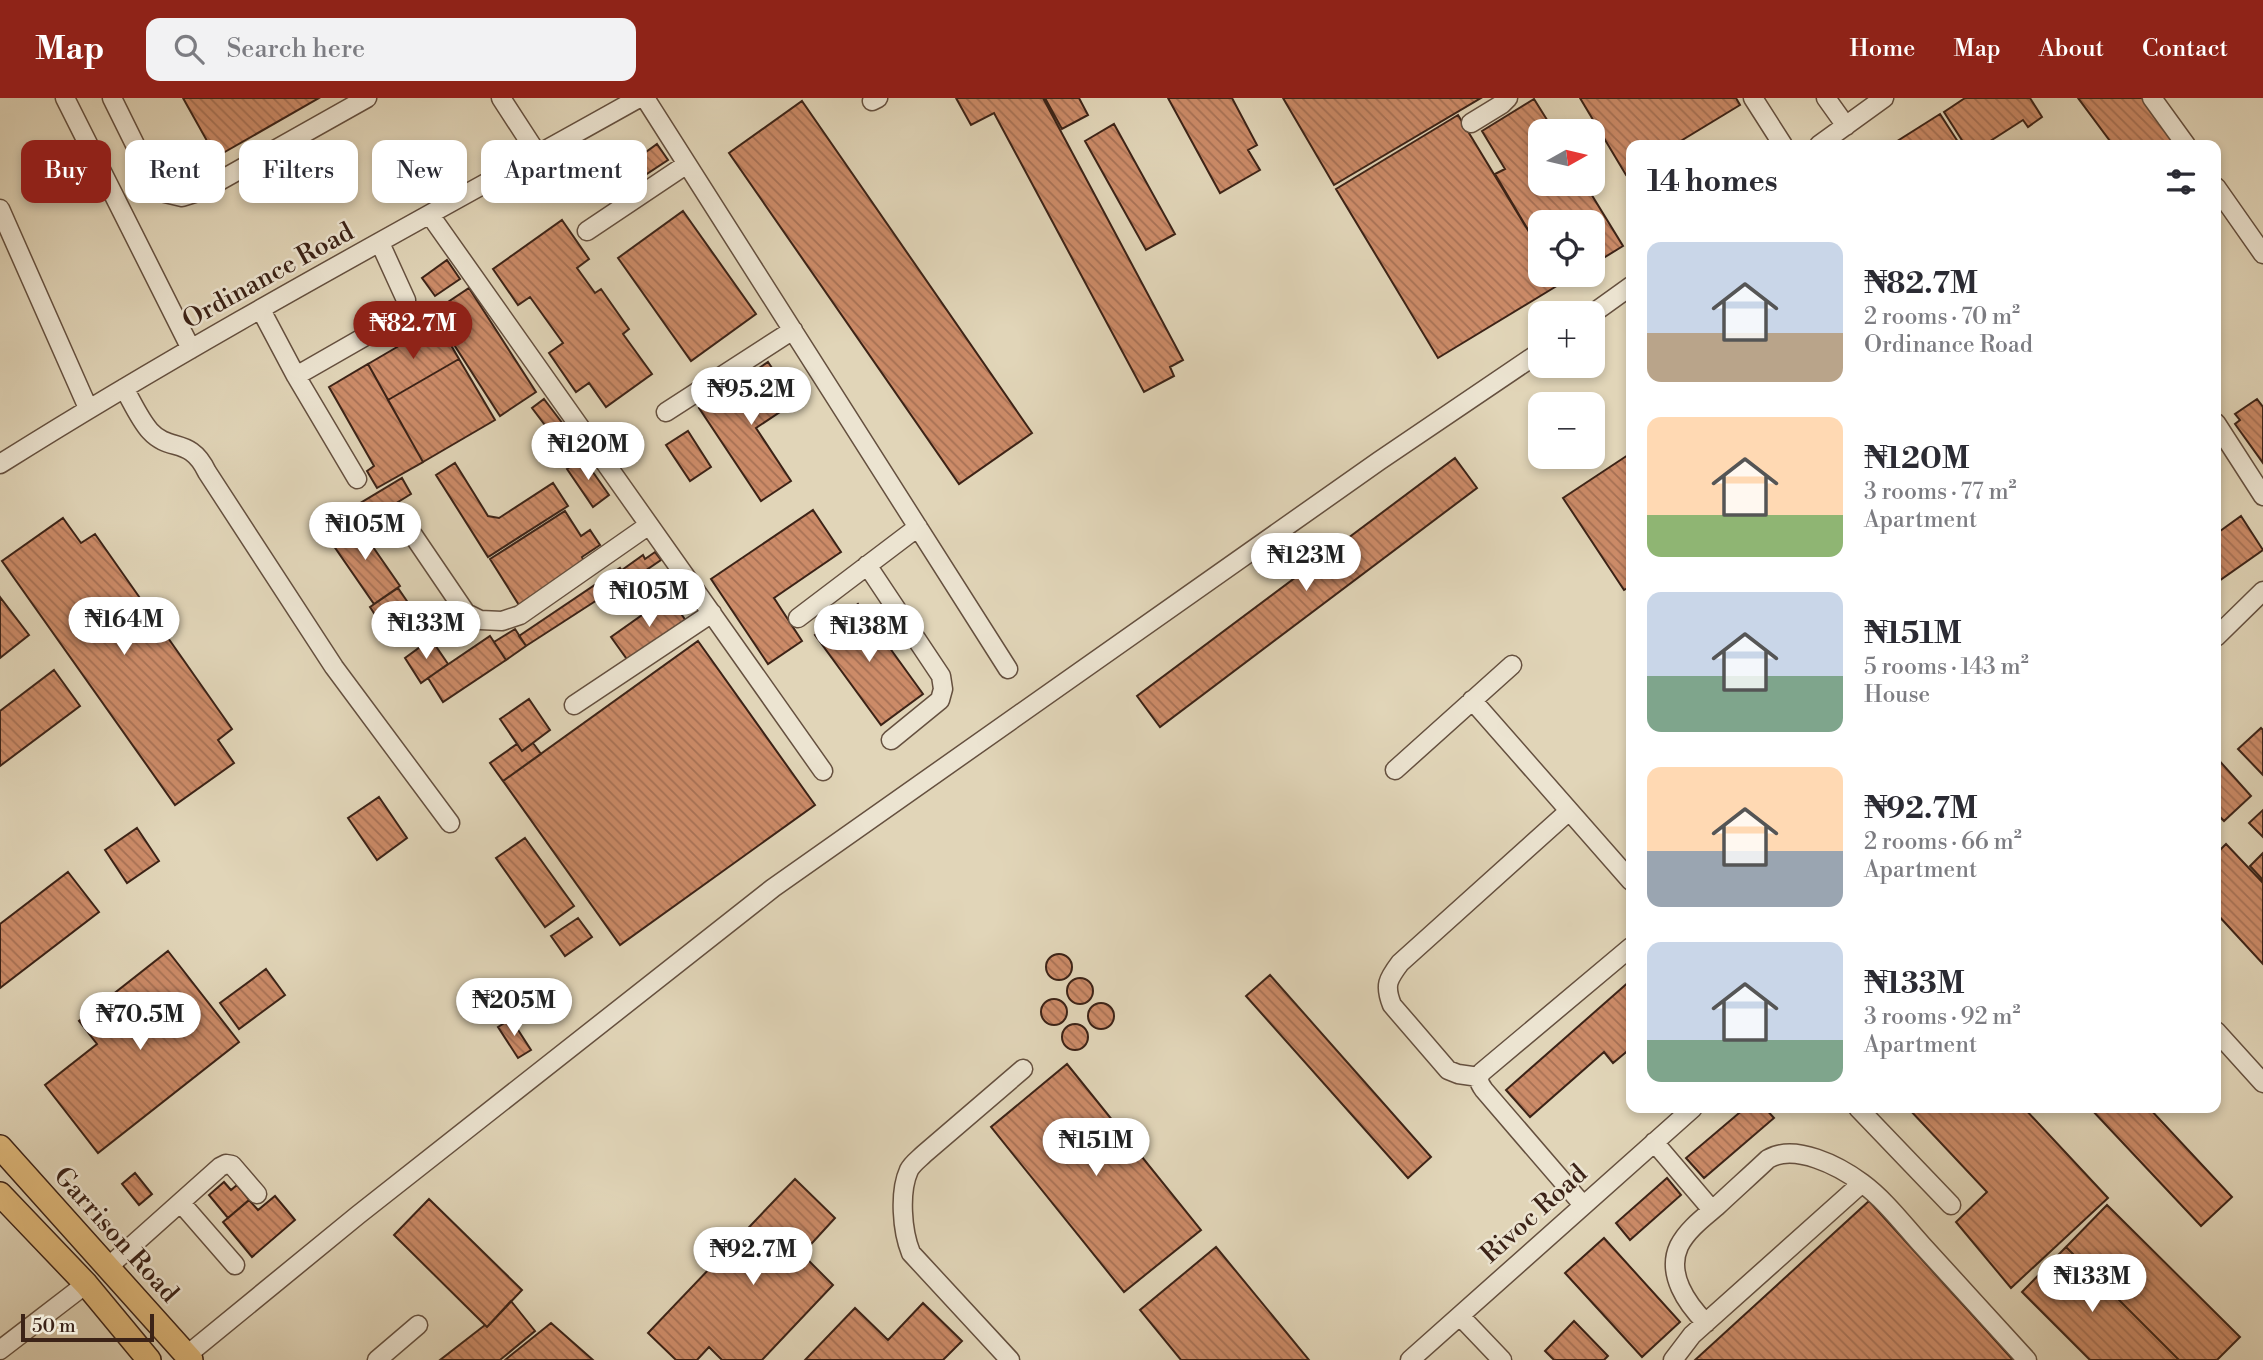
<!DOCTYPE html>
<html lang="en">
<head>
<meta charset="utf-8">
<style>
  body { margin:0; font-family:"Libre Bodoni",serif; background:#f2f2f3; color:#2b2b33; height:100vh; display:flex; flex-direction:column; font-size:26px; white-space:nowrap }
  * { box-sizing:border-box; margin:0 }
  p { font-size:23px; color:#7c7c81 }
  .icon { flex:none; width:38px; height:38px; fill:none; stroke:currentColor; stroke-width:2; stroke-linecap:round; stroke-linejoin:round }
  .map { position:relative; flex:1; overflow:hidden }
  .drawer { position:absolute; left:1626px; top:42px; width:595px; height:973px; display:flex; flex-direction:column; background:#fff; border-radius:14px; box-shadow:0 4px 10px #0003 }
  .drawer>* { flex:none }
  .guide { position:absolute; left:21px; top:42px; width:665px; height:63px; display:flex; gap:14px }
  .needle { width:46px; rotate:82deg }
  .fabs { position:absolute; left:1528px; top:21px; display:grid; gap:14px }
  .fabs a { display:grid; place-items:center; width:77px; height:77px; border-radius:14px; background:#fff; box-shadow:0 4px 10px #0003; font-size:35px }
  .scale { position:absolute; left:21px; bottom:18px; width:133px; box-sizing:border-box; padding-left:7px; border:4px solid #3c2317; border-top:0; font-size:19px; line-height:24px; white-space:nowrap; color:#3c2317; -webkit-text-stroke:5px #ece4d1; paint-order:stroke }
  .price { position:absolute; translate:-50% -60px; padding:0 16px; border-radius:24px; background:#fff; color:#222; font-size:23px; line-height:46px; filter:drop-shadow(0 2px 4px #0008) }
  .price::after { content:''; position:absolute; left:50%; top:42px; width:21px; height:16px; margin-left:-10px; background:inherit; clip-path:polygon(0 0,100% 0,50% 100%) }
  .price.current { background:#8f2418; color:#fff }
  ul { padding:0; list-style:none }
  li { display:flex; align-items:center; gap:21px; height:175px; padding:0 21px }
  li span { display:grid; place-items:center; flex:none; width:196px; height:140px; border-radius:14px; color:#555 }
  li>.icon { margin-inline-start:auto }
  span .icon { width:84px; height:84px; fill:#fffc; stroke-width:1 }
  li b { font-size:30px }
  h2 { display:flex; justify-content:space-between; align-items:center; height:84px; padding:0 21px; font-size:30px }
  .chip { padding:0 24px; border-radius:14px; background:#fff; box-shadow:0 4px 10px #0003; font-size:24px; line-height:63px }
  .chip.current { background:#8f2418; color:#fff }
  header { display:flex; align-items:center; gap:42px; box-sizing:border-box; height:98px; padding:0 35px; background:#8f2418; color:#fff }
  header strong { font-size:33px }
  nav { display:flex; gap:38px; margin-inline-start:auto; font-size:24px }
  .search { width:490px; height:63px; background:#f2f2f3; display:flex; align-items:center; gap:18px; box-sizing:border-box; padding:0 24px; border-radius:14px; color:#7c7c81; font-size:26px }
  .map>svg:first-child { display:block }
  .building { fill:url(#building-back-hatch); stroke:#3c2317; stroke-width:2 }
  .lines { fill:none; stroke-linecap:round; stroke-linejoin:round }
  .minor-casing { stroke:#65503f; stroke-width:21 }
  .major-casing { stroke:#3c2317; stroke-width:26 }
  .minor { stroke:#ece4d1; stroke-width:18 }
  .major { stroke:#e0ba7c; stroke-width:23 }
  .labels { text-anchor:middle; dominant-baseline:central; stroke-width:5; stroke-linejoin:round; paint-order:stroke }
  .street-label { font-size:26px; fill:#3c2317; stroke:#ece4d1 }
</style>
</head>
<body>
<header>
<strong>Map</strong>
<div class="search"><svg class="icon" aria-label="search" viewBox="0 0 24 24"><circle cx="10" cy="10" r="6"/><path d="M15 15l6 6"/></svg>Search here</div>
<nav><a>Home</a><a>Map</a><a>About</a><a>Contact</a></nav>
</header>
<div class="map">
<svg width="2263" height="1262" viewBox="0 0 2263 1262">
  <defs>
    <pattern id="building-back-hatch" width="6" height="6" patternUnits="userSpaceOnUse" patternTransform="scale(1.75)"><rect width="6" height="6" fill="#cc8b68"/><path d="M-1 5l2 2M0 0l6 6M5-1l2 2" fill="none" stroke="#a77155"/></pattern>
  </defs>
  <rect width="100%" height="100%" fill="#e1d5b8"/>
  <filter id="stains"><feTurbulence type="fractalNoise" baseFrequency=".00286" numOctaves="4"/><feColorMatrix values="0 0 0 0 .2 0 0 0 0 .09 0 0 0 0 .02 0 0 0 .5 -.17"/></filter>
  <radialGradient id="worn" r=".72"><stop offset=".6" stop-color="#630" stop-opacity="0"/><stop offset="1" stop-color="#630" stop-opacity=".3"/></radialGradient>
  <!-- building -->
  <path class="building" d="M 183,0 L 319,0 L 216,59 Z
    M 956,0 L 1043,0 L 1183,262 L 1170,269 L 1174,278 L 1144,294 L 994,15 L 971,27 Z
    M 1045,0 L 1079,0 L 1088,17 L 1062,31 Z
    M 1168,0 L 1232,0 L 1257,47 L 1248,52 L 1260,72 L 1220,95 Z
    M 1283,0 L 1481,0 L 1334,87 Z
    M 1580,0 L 1736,0 L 1740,7 L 1674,47 L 1631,47 L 1631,74 L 1626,77 Z
    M 1965,0 L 2030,0 L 2042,19 L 2028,29 L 2023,22 L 1984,47 L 1965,47 L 1944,14 Z
    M 2078,0 L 2142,0 L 2177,47 L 2113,47 Z
    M 1534,1 L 1554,33 L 1540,33 L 1540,86 L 1585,86 L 1623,148 L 1592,167 L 1592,124 L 1540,124 L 1540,152 L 1495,76 L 1505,71 L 1482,33 Z
    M 802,3 L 1032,335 L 959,386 L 729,55 Z
    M 1940,16 L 1960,47 L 1891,47 Z
    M 1458,17 L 1540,152 L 1540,177 L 1555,177 L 1560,186 L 1438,260 L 1336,91 Z
    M 1114,26 L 1175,136 L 1146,152 L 1085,43 Z
    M 657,46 L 668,62 L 636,83 L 622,62 L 635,53 L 639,59 Z
    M 683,113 L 756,216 L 691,263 L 618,160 Z
    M 562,122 L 589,161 L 577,170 L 595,195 L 601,191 L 629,231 L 623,236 L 652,276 L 606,309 L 589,285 L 576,294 L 549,255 L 563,245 L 530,199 L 518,207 L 493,171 Z
    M 447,162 L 460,181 L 435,198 L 422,180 Z
    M 469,190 L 536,294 L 500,318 L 433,214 Z
    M 438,225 L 459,261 L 388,302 L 368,266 Z
    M 459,261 L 495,322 L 423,364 L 388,302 Z
    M 768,264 L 795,304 L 756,330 L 791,383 L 761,403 L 699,310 Z
    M 368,266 L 423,364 L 377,390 L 367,373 L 374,368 L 329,289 Z
    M 544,301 L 563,326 L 551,335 L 532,310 Z
    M 2257,301 L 2263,309 L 2263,365 L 2235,326 L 2240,322 L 2235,316 Z
    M 688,333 L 711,369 L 690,383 L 666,347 Z
    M 1631,355 L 1631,488 L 1624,492 L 1563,400 Z
    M 583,360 L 609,397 L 593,409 L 567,371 Z
    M 1455,360 L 1477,390 L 1160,629 L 1137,598 Z
    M 455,365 L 488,418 L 499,420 L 553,385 L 568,408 L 488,459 L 436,377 Z
    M 402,380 L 411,396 L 364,425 L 358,416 L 352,420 L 347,413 Z
    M 813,412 L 841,454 L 774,500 L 802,543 L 768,566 L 711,481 Z
    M 565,413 L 581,438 L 590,432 L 600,447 L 582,459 L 585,465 L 519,507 L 490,461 Z
    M 2241,418 L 2263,452 L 2216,485 L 2216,436 Z
    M 63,420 L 81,445 L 95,436 L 232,631 L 218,642 L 234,665 L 175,707 L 2,463 Z
    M 355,423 L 400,488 L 374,506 L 329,441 Z
    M 655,454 L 661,462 L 630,483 L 628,482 L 622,472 L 643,457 L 645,461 Z
    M 620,470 L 628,482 L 526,548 L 519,538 Z
    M 398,490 L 411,509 L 383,529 L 370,509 Z
    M 669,498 L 686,523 L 629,564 L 611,539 Z
    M 0,499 L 29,537 L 0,560 Z
    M 858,506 L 923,596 L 881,627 L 815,537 Z
    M 515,531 L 526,548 L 506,562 L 494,544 Z
    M 490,538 L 506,562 L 443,604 L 428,580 Z
    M 431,541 L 448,566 L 421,585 L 405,560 Z
    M 698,543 L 815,707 L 620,847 L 503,683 Z
    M 54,572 L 80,608 L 0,668 L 0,613 Z
    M 529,601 L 550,632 L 522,653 L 500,621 Z
    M 2261,630 L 2263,632 L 2263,677 L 2238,651 Z
    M 533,645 L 541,656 L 503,683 L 490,665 L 517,646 L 522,653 Z
    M 2216,659 L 2251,698 L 2224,723 L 2216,715 Z
    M 379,699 L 407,740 L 377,762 L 348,720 Z
    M 2263,712 L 2263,739 L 2249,725 Z
    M 137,730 L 159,763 L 127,785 L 105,752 Z
    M 525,740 L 574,808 L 545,829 L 496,760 Z
    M 2226,746 L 2263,785 L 2263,866 L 2216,815 L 2216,756 Z
    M 2263,755 L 2263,782 L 2250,768 Z
    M 68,774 L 99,814 L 0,890 L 0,826 Z
    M 578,820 L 592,839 L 565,858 L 551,838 Z
    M 168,853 L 239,944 L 98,1055 L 45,987 L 97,946 L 79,923 Z
    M1046 869a13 13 0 1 1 26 0a13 13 0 1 1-26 0Z
    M 266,871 L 285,897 L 239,931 L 220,905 Z
    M 1270,877 L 1431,1059 L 1408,1080 L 1246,898 Z
    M1067 893a13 13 0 1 1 26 0a13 13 0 1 1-26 0Z
    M 1631,882 L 1631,950 L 1613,965 L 1604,954 L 1530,1019 L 1506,992 Z
    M1041 914a13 13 0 1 1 26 0a13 13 0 1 1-26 0Z
    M1088 918a13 13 0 1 1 26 0a13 13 0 1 1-26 0Z
    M 511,921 L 531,952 L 518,960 L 498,929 Z
    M1062 939a13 13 0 1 1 26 0a13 13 0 1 1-26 0Z
    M 1067,966 L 1201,1132 L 1124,1194 L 991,1029 Z
    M 1745,1010 L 1748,1010 L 1752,1014 L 1758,1010 L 1765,1010 L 1774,1020 L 1704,1080 L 1686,1060 Z
    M 1908,1010 L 2024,1010 L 2108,1100 L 2011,1190 L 1956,1124 L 1987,1094 Z
    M 2090,1010 L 2149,1010 L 2232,1099 L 2201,1128 Z
    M 135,1075 L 152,1096 L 139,1107 L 122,1086 Z
    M 1667,1080 L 1681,1097 L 1630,1142 L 1616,1125 Z
    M 795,1081 L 835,1120 L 802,1156 L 833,1187 L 762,1262 L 722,1262 L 709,1249 L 697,1262 L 676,1262 L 648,1235 Z
    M 224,1084 L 231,1092 L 237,1087 L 249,1102 L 228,1120 L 209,1097 Z
    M 275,1098 L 295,1122 L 252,1159 L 223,1124 L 249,1102 L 258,1112 Z
    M 429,1101 L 522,1192 L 487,1229 L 394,1137 Z
    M 1869,1103 L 2013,1262 L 1695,1262 Z
    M 2107,1107 L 2240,1239 L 2217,1262 L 2179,1262 L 2066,1149 Z
    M 1604,1140 L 1680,1224 L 1642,1259 L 1565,1175 Z
    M 1216,1149 L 1309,1262 L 1181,1262 L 1140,1212 Z
    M 2066,1149 L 2179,1262 L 2090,1262 L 2022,1194 Z
    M 511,1203 L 535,1233 L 500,1262 L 440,1262 L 485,1227 L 487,1229 Z
    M 923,1205 L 962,1243 L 943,1262 L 805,1262 L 855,1210 L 888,1242 Z
    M 1574,1223 L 1608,1258 L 1604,1262 L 1554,1262 L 1545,1253 Z
    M 551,1225 L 593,1262 L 505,1262 Z"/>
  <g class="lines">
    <defs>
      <path id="minor" d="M 65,0 L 191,251
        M 112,0 L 153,83 L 165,95 L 182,99 L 198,94 L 214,86 L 367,0
        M 501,0 L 538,57
        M 645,0 L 1008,571
        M 1753,0 L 1783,47
        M 1826,0 L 1846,28
        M 2152,0 L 2186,47
        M 872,3 L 878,0
        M 1471,25 L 1502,6 L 1508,0
        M 1819,47 L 1884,0
        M 2216,89 L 2263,156
        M 0,111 L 88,310
        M 430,117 L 823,673
        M 587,133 L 687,66
        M 261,212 L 296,278 L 357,381
        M 1592,216 L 1631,188
        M 296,278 L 406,215 L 406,202 L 380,145
        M 124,290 C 132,304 140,322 150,333 C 170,355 190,338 207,374 L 334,569 L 450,725
        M 666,314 L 793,232
        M 2216,325 L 2263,398
        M 0,366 C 208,235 425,120 639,0
        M 413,437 L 466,515 L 480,522 L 502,523 L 520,517 L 649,427
        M 867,467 L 941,578 L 943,591 L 940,602 L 891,642
        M 798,520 L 918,429
        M 2216,539 L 2263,493
        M 1472,602 L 1631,783
        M 574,607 L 712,515
        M 1395,672 L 1512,567
        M 2216,933 L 2263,985
        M 1479,979 L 1458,976 L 1448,972 L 1392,907 C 1384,887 1388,881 1400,865 L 1569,713
        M 1858,1010 L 1951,1107
        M 1654,1044 L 1712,1112
        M 181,1105 L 235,1167
        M 1583,1107 L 1484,992 C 1479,985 1477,981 1482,974 L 1631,849
        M 108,1169 L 220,1069 L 226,1066 L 232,1067 L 257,1096
        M 1460,1218 L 1502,1262
        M 1706,1225 C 1687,1206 1666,1176 1679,1148 C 1687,1132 1703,1120 1716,1109 C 1733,1093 1751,1077 1768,1061 C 1795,1045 1839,1068 1862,1085 C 1885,1102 1903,1126 1922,1147 C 1957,1185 1992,1224 2027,1262
        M 0,1252 L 86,1186
        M 187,1257 L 358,1117 L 773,790 L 1379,363 L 1540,254
        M 377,1262 L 418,1227
        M 1010,1262 L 911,1155 C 902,1133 899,1094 909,1072 C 912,1066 919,1061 924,1056 L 1023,971
        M 1410,1262 L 1693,1010
        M 1673,1262 L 1692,1237 L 1862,1085"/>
      <path id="major" d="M 0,1049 L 191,1262
        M 0,1096 L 86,1186 L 149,1262"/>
    </defs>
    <!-- minor casing -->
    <use href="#minor" class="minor-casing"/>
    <!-- major casing -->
    <use href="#major" class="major-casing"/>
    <!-- minor -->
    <use href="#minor" class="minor"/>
    <!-- major -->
    <use href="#major" class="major"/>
  </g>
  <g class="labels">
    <!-- street labels -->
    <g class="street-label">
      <text transform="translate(268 178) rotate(-29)">Ordinance Road</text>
      <text transform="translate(1534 1116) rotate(-42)">Rivoc Road</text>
      <text transform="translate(116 1137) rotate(48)">Garrison Road</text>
    </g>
  </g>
  <rect width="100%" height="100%" filter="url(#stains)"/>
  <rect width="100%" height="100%" fill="url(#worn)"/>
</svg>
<div class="fabs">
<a><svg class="needle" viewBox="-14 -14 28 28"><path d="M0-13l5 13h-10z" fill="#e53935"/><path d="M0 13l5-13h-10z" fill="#7c7c81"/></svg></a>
<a><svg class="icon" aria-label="locate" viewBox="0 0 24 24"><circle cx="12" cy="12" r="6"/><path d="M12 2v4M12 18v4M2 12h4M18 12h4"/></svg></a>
<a>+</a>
<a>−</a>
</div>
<div class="scale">50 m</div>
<b class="price current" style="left:413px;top:263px">₦82.7M</b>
<b class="price" style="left:751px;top:329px">₦95.2M</b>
<b class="price" style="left:588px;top:384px">₦120M</b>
<b class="price" style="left:365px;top:464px">₦105M</b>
<b class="price" style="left:1306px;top:495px">₦123M</b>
<b class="price" style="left:649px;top:531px">₦105M</b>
<b class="price" style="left:124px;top:559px">₦164M</b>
<b class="price" style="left:426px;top:563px">₦133M</b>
<b class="price" style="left:869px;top:566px">₦138M</b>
<b class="price" style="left:514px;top:940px">₦205M</b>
<b class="price" style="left:140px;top:954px">₦70.5M</b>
<b class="price" style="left:1096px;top:1080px">₦151M</b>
<b class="price" style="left:753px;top:1189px">₦92.7M</b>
<b class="price" style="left:2092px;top:1216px">₦133M</b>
<div class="guide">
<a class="chip current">Buy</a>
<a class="chip">Rent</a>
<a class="chip">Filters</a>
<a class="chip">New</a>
<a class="chip">Apartment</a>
</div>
<section class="drawer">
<h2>14 homes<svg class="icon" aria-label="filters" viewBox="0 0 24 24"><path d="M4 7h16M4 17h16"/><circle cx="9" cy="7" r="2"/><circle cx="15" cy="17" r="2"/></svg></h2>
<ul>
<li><span style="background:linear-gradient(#c9d6e8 65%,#b9a48a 0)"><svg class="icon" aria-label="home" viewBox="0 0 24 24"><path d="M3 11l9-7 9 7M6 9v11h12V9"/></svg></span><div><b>₦82.7M</b><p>2 rooms · 70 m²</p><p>Ordinance Road</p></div></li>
<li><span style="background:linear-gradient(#ffd9b3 70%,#8fb573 0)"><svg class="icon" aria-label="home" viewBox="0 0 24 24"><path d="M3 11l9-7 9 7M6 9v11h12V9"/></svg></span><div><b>₦120M</b><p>3 rooms · 77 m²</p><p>Apartment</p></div></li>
<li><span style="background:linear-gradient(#c9d6e8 60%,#7fa58c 0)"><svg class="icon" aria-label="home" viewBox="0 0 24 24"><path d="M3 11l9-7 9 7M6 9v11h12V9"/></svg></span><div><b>₦151M</b><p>5 rooms · 143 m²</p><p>House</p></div></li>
<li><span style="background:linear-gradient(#ffd9b3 60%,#9aa5b1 0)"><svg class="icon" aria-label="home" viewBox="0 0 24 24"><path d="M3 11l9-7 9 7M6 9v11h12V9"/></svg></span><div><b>₦92.7M</b><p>2 rooms · 66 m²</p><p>Apartment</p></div></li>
<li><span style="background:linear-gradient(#c9d6e8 70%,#7fa58c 0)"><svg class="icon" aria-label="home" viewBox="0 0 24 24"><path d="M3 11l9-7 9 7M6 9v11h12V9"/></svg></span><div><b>₦133M</b><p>3 rooms · 92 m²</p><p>Apartment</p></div></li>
</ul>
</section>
</div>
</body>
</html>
